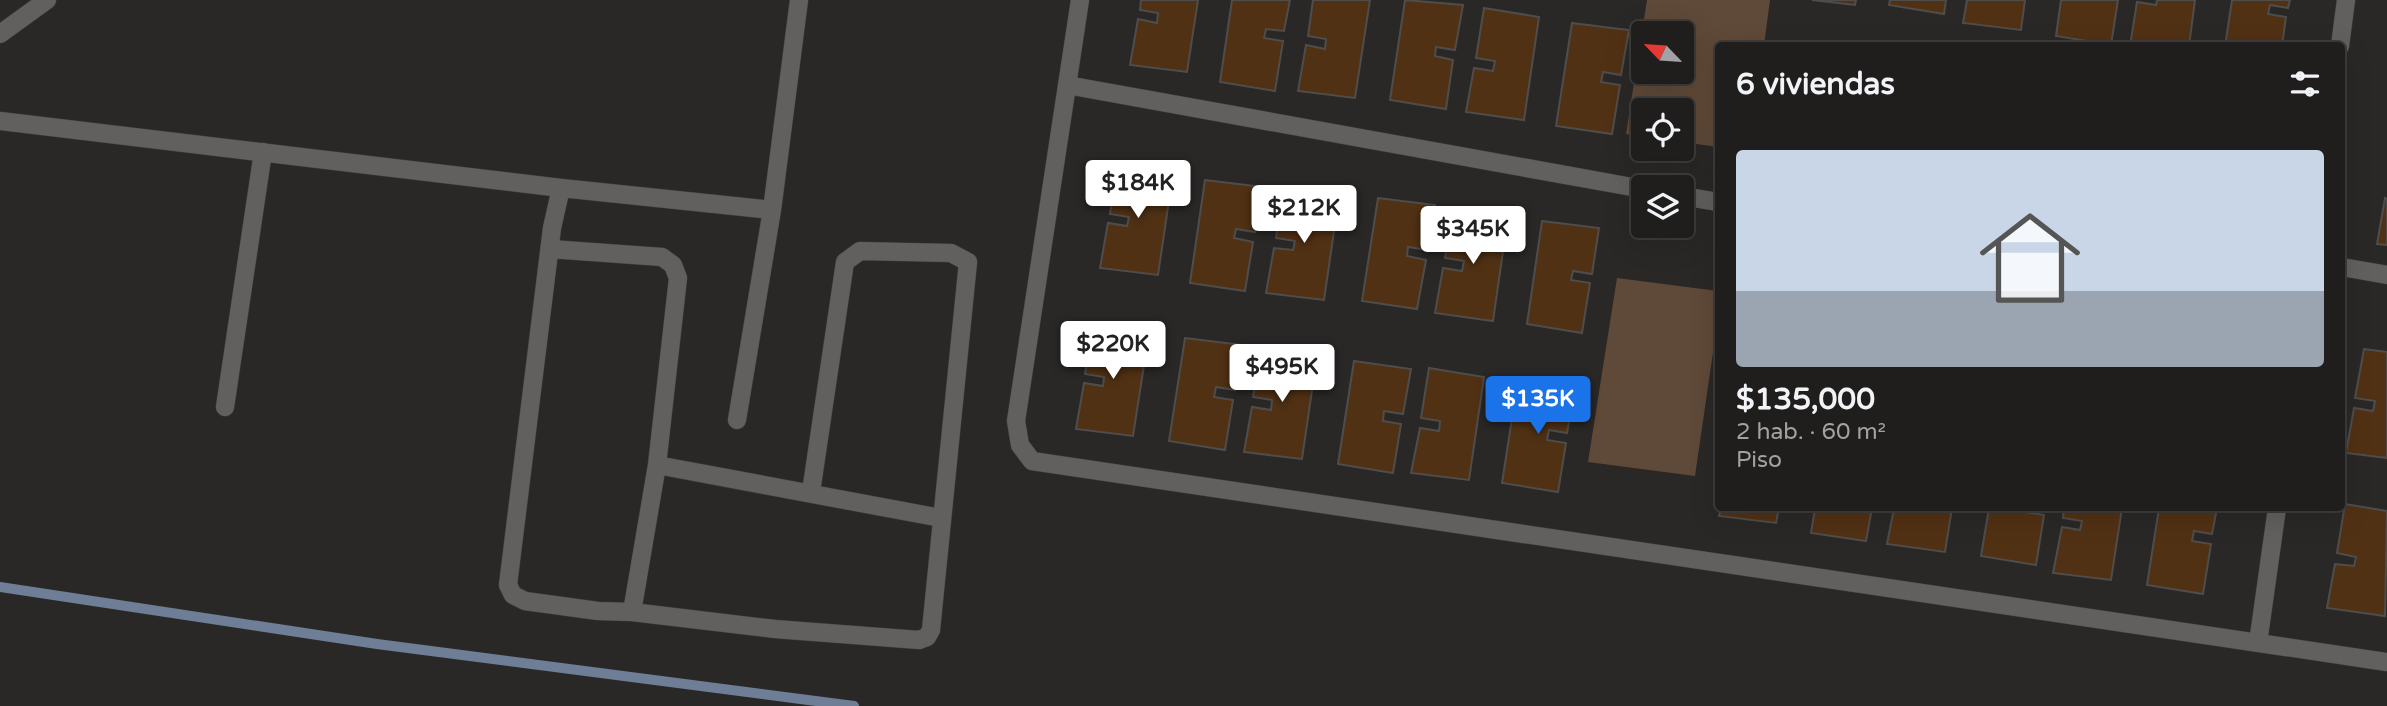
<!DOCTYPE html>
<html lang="es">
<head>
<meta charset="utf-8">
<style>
  body { margin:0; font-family:"Varela Round",sans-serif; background:#2d2b2a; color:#f1f3f6; height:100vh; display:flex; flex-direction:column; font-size:26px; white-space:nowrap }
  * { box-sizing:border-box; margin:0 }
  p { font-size:23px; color:#a2a2a4 }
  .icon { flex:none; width:38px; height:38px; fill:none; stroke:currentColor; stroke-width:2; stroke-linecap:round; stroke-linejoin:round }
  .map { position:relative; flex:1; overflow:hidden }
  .details { position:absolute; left:1715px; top:42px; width:630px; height:469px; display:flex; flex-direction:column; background:#201e1d; border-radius:7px; box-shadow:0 7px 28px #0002,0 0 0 2px #3d3c3b }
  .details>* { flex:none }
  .needle { width:46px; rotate:295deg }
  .tools { position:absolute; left:1631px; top:21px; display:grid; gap:14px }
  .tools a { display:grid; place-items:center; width:63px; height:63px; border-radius:7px; background:#201e1d; box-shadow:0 7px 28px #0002,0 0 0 2px #3d3c3b; font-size:35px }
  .price { position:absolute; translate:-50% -60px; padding:0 16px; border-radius:7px; background:#fff; color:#222; font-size:23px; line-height:46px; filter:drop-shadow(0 2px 4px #0008) }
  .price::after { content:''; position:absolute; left:50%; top:42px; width:21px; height:16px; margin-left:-10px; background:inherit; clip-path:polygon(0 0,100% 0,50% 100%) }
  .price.on { background:#1a73e8; color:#fff }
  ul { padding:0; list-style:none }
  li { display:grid; align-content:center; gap:14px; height:371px; padding:0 21px }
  li span { display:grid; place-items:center; height:217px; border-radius:7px; color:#555 }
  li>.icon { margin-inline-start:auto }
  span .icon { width:126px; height:126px; fill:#fffc; stroke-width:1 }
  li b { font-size:30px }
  h2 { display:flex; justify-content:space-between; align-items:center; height:84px; padding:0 21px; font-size:30px }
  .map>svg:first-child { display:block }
  .green { fill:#5f4938; fill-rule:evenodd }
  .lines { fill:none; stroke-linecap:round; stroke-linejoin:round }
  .stream { stroke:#6e7e96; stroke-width:10 }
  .building { fill:#513114; stroke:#4f4d4b; stroke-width:2 }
  .service-casing { stroke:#454342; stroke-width:19 }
  .minor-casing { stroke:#454342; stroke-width:19 }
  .service { stroke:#62605e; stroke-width:18 }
  .minor { stroke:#62605e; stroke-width:18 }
</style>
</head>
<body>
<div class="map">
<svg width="2387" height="706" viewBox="0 0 2387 706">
  <rect width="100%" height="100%" fill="#2a2827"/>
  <!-- green -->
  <path class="green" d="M 1647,0 L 1770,0 L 1764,45 L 1718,46 L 1718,147 L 1682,142 L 1682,110 L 1643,110 L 1643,136 L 1626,134 ZM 1643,33 L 1682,33 L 1682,72 L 1643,72 Z
    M 1617,278 L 1718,291 L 1718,318 L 1695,476 L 1588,462 Z"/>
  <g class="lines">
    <!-- stream -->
    <path class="stream" d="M 0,587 L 377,644 L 854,706"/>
  </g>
  <!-- building -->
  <path class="building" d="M 1141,0 L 1198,0 L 1187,72 L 1130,65 L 1138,19 L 1157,23 L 1158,13 L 1140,10 Z
    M 1232,0 L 1290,0 L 1284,31 L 1266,29 L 1264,38 L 1283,41 L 1275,91 L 1220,82 Z
    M 1313,0 L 1370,0 L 1355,98 L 1298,91 L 1306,45 L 1325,49 L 1326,39 L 1308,36 Z
    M 1405,0 L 1463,5 L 1455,50 L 1436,47 L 1435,56 L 1453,60 L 1446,109 L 1390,100 Z
    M 1812,0 L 1856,0 L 1855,5 Z
    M 1890,0 L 1946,0 L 1944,14 L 1889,5 Z
    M 1967,0 L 2025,0 L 2021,30 L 1963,23 Z
    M 2061,0 L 2118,0 L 2111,45 L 2056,36 Z
    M 2157,0 L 2195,0 L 2189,46 L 2130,46 L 2137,2 L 2156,5 Z
    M 2232,0 L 2290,0 L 2288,8 L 2270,5 L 2268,14 L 2286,17 L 2282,46 L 2225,46 Z
    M 1484,8 L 1539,17 L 1524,120 L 1466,112 L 1474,68 L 1493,71 L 1495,61 L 1476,58 Z
    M 1572,23 L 1629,30 L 1621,75 L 1603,72 L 1601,82 L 1620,85 L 1612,134 L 1556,126 Z
    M 1118,164 L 1173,173 L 1158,275 L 1100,268 L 1108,223 L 1127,226 L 1129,217 L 1110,214 Z
    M 1205,180 L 1263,187 L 1255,232 L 1236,229 L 1234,238 L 1253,242 L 1245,291 L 1190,283 Z
    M 1284,188 L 1339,197 L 1324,300 L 1266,293 L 1274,248 L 1293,250 L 1295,241 L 1276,238 Z
    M 1378,198 L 1435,205 L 1428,250 L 1408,247 L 1407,256 L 1426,260 L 1417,309 L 1362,301 Z
    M 2385,198 L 2387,199 L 2387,245 L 2377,244 Z
    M 1453,209 L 1508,217 L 1493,321 L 1435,313 L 1443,268 L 1462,271 L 1464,261 L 1445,258 Z
    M 1542,221 L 1599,228 L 1592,274 L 1573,271 L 1571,280 L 1590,283 L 1582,333 L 1527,324 Z
    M 1093,325 L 1149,333 L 1133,436 L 1076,429 L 1084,383 L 1103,386 L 1104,377 L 1085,374 Z
    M 1185,338 L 1243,345 L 1235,390 L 1216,387 L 1214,397 L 1233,400 L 1225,450 L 1169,441 Z
    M 1262,348 L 1317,356 L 1302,459 L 1244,452 L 1252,407 L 1271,410 L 1272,400 L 1253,397 Z
    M 2364,349 L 2387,352 L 2387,458 L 2346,453 L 2354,408 L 2373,411 L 2375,401 L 2355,398 Z
    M 1354,361 L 1411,369 L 1403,414 L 1384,411 L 1383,421 L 1401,424 L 1393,473 L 1338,464 Z
    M 1429,368 L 1484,377 L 1469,480 L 1411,473 L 1420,428 L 1439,431 L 1440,421 L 1421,418 Z
    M 1518,380 L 1575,388 L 1567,433 L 1549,430 L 1547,440 L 1566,443 L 1558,492 L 1502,483 Z
    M 2345,504 L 2387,511 L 2385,616 L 2327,608 L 2335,564 L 2354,566 L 2356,557 L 2337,553 Z
    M 1721,508 L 1779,508 L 1776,523 L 1719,516 Z
    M 1815,508 L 1872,508 L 1866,541 L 1811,533 Z
    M 1894,508 L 1952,508 L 1945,552 L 1887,544 Z
    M 1989,508 L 2026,508 L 2025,512 L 2044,515 L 2036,565 L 1981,556 Z
    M 2064,508 L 2122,508 L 2111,580 L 2053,573 L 2062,527 L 2080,530 L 2082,521 L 2063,518 Z
    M 2159,508 L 2217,508 L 2212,534 L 2194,531 L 2192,541 L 2211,544 L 2203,594 L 2147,585 Z"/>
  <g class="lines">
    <defs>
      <path id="service" d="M 0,34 L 47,0
        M 225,407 L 263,152"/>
      <path id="minor" d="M 1080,0 L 1016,421 L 1020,445 L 1032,461 L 2387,662
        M 2340,46 L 2346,0
        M 1067,85 L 1643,189
        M 0,121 L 561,188 L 772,210 L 799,0
        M 561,188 L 552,228 L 508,585 L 513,595 L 525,601 L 598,611 L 632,612 L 775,629 L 919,640 L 927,637 L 931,630 L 968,262 L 951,253 L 860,251 L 845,262 L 811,492
        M 1682,196 L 1718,202
        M 550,249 L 662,257 L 673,265 L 678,278 L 657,465 L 632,612
        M 2342,267 L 2387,275
        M 737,420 L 772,210
        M 657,465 L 941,518
        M 2258,643 L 2277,508"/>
    </defs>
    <!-- service casing -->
    <use href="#service" class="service-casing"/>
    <!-- minor casing -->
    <use href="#minor" class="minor-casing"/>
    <!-- service -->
    <use href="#service" class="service"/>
    <!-- minor -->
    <use href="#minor" class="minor"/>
  </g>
</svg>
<div class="tools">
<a><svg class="needle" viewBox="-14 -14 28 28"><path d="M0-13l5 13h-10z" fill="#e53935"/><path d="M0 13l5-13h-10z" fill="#a2a2a4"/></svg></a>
<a><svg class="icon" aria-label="locate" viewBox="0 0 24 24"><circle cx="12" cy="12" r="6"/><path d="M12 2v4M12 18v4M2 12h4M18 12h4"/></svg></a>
<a><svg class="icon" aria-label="layers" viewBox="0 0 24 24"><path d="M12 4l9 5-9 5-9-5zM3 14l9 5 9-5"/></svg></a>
</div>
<b class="price" style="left:1138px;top:220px">$184K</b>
<b class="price" style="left:1304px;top:245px">$212K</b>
<b class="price" style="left:1473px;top:266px">$345K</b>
<b class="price" style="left:1113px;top:381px">$220K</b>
<b class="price" style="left:1282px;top:404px">$495K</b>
<b class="price on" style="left:1538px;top:436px">$135K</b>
<section class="details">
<h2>6 viviendas<svg class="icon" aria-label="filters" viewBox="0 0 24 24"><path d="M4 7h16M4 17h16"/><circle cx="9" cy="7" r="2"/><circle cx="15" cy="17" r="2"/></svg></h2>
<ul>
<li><span style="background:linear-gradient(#c9d6e8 65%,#9aa5b1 0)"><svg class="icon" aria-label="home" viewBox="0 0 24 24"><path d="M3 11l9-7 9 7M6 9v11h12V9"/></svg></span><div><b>$135,000</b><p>2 hab. · 60 m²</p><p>Piso</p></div></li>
</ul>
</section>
</div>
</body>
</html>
